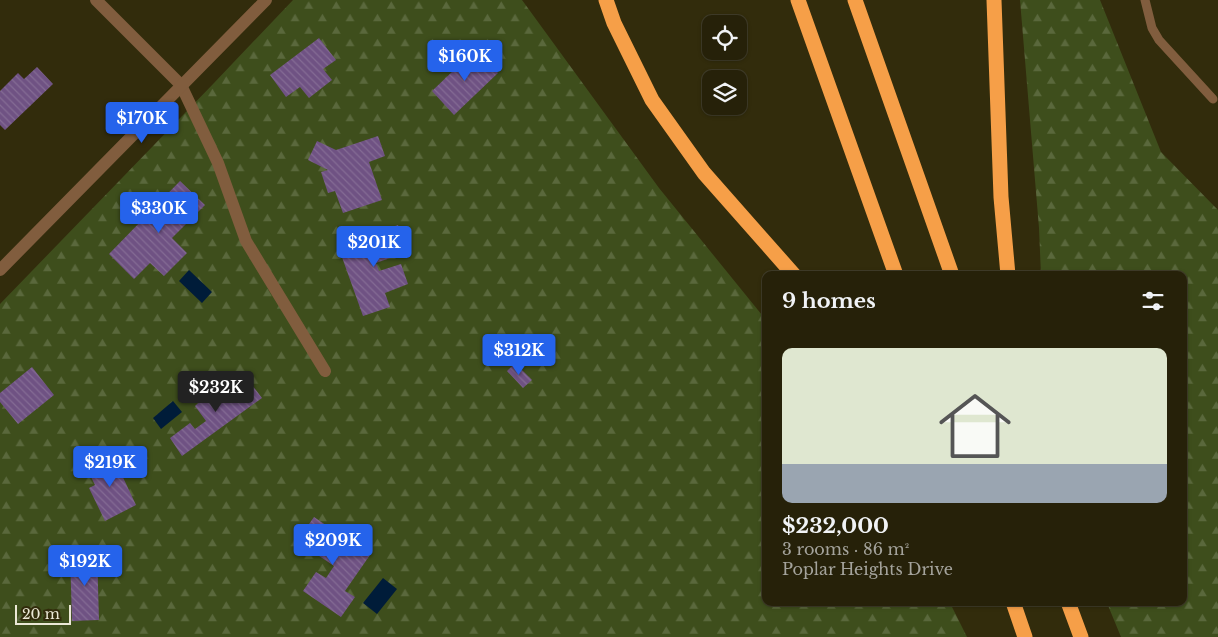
<!DOCTYPE html>
<html lang="en">
<head>
<meta charset="utf-8">
<style>
  body { margin:0; font-family:"Libre Baskerville",serif; background:#322e17; color:#f1f3f6; height:100vh; display:flex; flex-direction:column; font-size:19px; white-space:nowrap }
  * { box-sizing:border-box; margin:0 }
  p { font-size:16px; color:#a4a39c }
  .icon { flex:none; width:28px; height:28px; fill:none; stroke:currentColor; stroke-width:2; stroke-linecap:round; stroke-linejoin:round }
  .map { position:relative; flex:1; overflow:hidden }
  .details { position:absolute; left:762px; top:271px; width:425px; height:335px; display:flex; flex-direction:column; background:#262109; border-radius:10px; box-shadow:0 1px 4px #0004,0 0 0 1px #423e2a }
  .details>* { flex:none }
  .tools { position:absolute; left:702px; top:15px; display:grid; gap:10px }
  .tools a { display:grid; place-items:center; width:45px; height:45px; border-radius:10px; background:#262109; box-shadow:0 1px 4px #0004,0 0 0 1px #423e2a; font-size:25px }
  .scale { position:absolute; left:15px; bottom:12px; width:56px; box-sizing:border-box; padding-left:5px; border:2px solid #ebe8d6; border-top:0; font-size:14px; line-height:18px; white-space:nowrap; color:#ebe8d6; -webkit-text-stroke:4px #322c0c; paint-order:stroke }
  .price { position:absolute; translate:-50% -42px; padding:0 11px; border-radius:5px; background:#2563eb; color:#fff; font-size:16px; line-height:32px; filter:drop-shadow(0 1px 2px #0008) }
  .price::after { content:''; position:absolute; left:50%; top:30px; width:15px; height:11px; margin-left:-8px; background:inherit; clip-path:polygon(0 0,100% 0,50% 100%) }
  .price.on { background:#222; color:#fff }
  ul { padding:0; list-style:none }
  li { display:grid; align-content:center; gap:10px; height:265px; padding:0 20px }
  li span { display:grid; place-items:center; height:155px; border-radius:10px; color:#555 }
  li>.icon { margin-inline-start:auto }
  span .icon { width:90px; height:90px; fill:#fffc; stroke-width:1 }
  li b { font-size:21px }
  h2 { display:flex; justify-content:space-between; align-items:center; height:60px; padding:0 20px; font-size:21px }
  .map>svg:first-child { display:block }
  .forest { fill:url(#forest-firs) }
  .water { fill:#001c39 }
  .building { fill:url(#building-back-hatch) }
  .lines { fill:none; stroke-linecap:round; stroke-linejoin:round }
  .service { stroke:#815d3e; stroke-width:9 }
  .minor { stroke:#815d3e; stroke-width:12 }
  .tertiary { stroke:#815d3e; stroke-width:12 }
  .motorway { stroke:#f69f48; stroke-width:15 }
</style>
</head>
<body>
<div class="map">
<svg width="1218" height="637" viewBox="0 0 1218 637">
  <defs>
    <pattern id="forest-firs" width="22" height="20" patternUnits="userSpaceOnUse" patternTransform="scale(1.25)"><rect width="22" height="20" fill="#3e4e1c"/><path d="M5 1l3.5 6h-7zM16 11l3.5 6h-7z" fill="#5a683c"/></pattern>
    <pattern id="building-back-hatch" width="6" height="6" patternUnits="userSpaceOnUse" patternTransform="scale(1.25)"><rect width="6" height="6" fill="#6f5283"/><path d="M-1 5l2 2M0 0l6 6M5-1l2 2" fill="none" stroke="#846b94"/></pattern>
  </defs>
  <rect width="100%" height="100%" fill="#322c0c"/>
  <!-- forest -->
  <path class="forest" d="M 293,0 L 522,0 L 659,188 L 766,320 L 766,602 L 950,603 L 967,637 L 0,637 L 0,304 L 214,83 Z
    M 1020,0 L 1100,0 L 1161,152 L 1218,210 L 1218,637 L 1121,637 L 1107,603 L 1184,602 L 1184,275 L 1041,275 L 1039,228 Z"/>
  <!-- water -->
  <path class="water" d="M 189,270 L 212,292 L 202,303 L 179,281 Z
    M 173,401 L 182,412 L 161,429 L 153,418 Z
    M 383,578 L 397,589 L 377,614 L 363,603 Z"/>
  <!-- building -->
  <path class="building" d="M 319,38 L 336,60 L 323,69 L 332,80 L 309,98 L 300,87 L 286,97 L 270,75 Z
    M 476,49 L 498,73 L 454,115 L 432,91 Z
    M 37,67 L 53,84 L 5,130 L 0,125 L 0,91 L 18,73 L 24,79 Z
    M 378,136 L 385,156 L 369,162 L 382,200 L 343,213 L 335,191 L 328,193 L 321,172 L 328,170 L 308,160 L 317,141 L 336,150 Z
    M 180,181 L 205,205 L 172,238 L 187,253 L 164,276 L 150,263 L 134,279 L 109,254 Z
    M 398,225 L 407,252 L 376,263 L 379,271 L 401,264 L 408,284 L 385,293 L 390,307 L 363,316 L 338,246 Z
    M 515,363 L 532,380 L 523,388 L 507,371 Z
    M 32,367 L 54,395 L 18,424 L 0,402 L 0,393 Z
    M 246,377 L 262,398 L 182,456 L 170,438 L 190,423 L 195,429 L 206,421 L 195,406 L 203,399 L 199,394 L 215,382 L 224,393 Z
    M 112,454 L 136,505 L 105,521 L 89,488 L 95,485 L 86,467 Z
    M 314,517 L 370,555 L 345,591 L 355,597 L 341,617 L 303,591 L 316,572 L 326,578 L 334,566 L 297,541 Z
    M 97,552 L 99,620 L 72,621 L 70,554 Z"/>
  <g class="lines">
    <!-- service -->
    <path class="service" d="M 1145,0 L 1152,28 L 1159,40 L 1213,99"/>
    <!-- minor -->
    <path class="minor" d="M 96,0 L 181,85 L 218,163 L 246,241 L 325,371"/>
    <!-- tertiary -->
    <path class="tertiary" d="M 0,270 L 266,0"/>
    <!-- motorway -->
    <path class="motorway" d="M 606,0 L 614,23 L 652,100 L 704,173 L 794,275
      M 798,0 L 896,275
      M 855,0 L 952,275
      M 994,0 L 1001,197 L 1008,275
      M 1013,602 L 1025,637
      M 1068,602 L 1081,637"/>
  </g>
</svg>
<div class="tools">
<a><svg class="icon" aria-label="locate" viewBox="0 0 24 24"><circle cx="12" cy="12" r="6"/><path d="M12 2v4M12 18v4M2 12h4M18 12h4"/></svg></a>
<a><svg class="icon" aria-label="layers" viewBox="0 0 24 24"><path d="M12 4l9 5-9 5-9-5zM3 14l9 5 9-5"/></svg></a>
</div>
<div class="scale">20 m</div>
<b class="price" style="left:465px;top:82px">$160K</b>
<b class="price" style="left:142px;top:144px">$170K</b>
<b class="price" style="left:159px;top:234px">$330K</b>
<b class="price" style="left:374px;top:268px">$201K</b>
<b class="price" style="left:519px;top:376px">$312K</b>
<b class="price on" style="left:216px;top:413px">$232K</b>
<b class="price" style="left:110px;top:488px">$219K</b>
<b class="price" style="left:333px;top:566px">$209K</b>
<b class="price" style="left:85px;top:587px">$192K</b>
<section class="details">
<h2>9 homes<svg class="icon" aria-label="filters" viewBox="0 0 24 24"><path d="M4 7h16M4 17h16"/><circle cx="9" cy="7" r="2"/><circle cx="15" cy="17" r="2"/></svg></h2>
<ul>
<li><span style="background:linear-gradient(#dfe7d0 75%,#9aa5b1 0)"><svg class="icon" aria-label="home" viewBox="0 0 24 24"><path d="M3 11l9-7 9 7M6 9v11h12V9"/></svg></span><div><b>$232,000</b><p>3 rooms · 86 m²</p><p>Poplar Heights Drive</p></div></li>
</ul>
</section>
</div>
</body>
</html>
